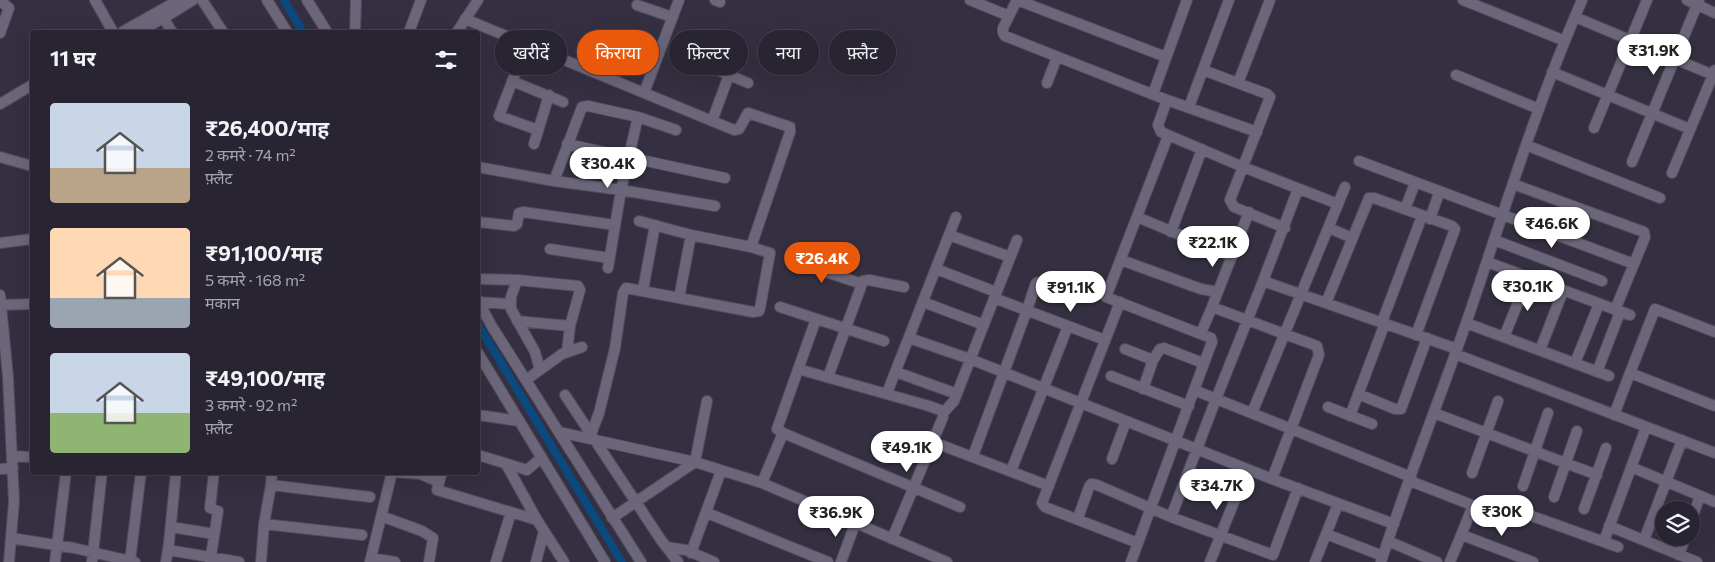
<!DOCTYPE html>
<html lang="hi">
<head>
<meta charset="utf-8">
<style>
  body { margin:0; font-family:Commissioner,"Noto Sans Devanagari",sans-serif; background:#302c39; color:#f1f3f6; height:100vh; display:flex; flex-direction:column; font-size:19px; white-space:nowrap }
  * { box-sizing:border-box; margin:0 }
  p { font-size:16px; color:#a5a4ab }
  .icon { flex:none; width:28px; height:28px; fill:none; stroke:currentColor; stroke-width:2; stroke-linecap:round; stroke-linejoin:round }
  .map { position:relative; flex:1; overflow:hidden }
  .sheet { position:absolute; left:30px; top:30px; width:450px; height:445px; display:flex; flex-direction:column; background:#282431; border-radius:5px; box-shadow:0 5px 20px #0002,0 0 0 1px #44414d }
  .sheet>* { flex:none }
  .top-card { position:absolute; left:495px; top:30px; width:475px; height:45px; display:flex; gap:10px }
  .controls { position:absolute; left:1655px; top:501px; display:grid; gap:10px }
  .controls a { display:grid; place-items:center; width:45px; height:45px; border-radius:50%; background:#282431; box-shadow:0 5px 20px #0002,0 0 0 1px #44414d; font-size:25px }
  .price { position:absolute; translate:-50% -42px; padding:0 11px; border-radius:18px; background:#fff; color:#222; font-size:16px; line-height:32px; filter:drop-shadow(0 1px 2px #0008) }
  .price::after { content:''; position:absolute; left:50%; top:30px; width:15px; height:11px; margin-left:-8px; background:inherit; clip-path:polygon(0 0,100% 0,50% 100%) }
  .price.selected { background:#ea580c; color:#fff }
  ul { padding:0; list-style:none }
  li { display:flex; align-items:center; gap:15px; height:125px; padding:0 20px }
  li span { display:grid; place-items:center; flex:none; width:140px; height:100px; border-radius:5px; color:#555 }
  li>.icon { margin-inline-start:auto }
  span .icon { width:60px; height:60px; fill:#fffc; stroke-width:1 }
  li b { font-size:21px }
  h2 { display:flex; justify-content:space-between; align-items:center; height:60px; padding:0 20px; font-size:21px }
  .chip { padding:0 18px; border-radius:22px; background:#282431; box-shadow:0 5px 20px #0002,0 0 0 1px #44414d; font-size:18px; line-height:45px }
  .chip.selected { background:#ea580c; color:#fff }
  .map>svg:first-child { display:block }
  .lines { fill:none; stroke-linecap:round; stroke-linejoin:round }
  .canal { stroke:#0a4a80; stroke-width:8 }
  .minor-casing { stroke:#514c5b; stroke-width:12 }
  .minor { stroke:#6c667a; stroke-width:10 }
</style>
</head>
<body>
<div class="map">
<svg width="1715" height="562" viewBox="0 0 1715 562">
  <rect width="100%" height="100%" fill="#353041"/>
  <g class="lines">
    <!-- canal -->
    <path class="canal" d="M 284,0 L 303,32
      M 478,325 L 622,562"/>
    <defs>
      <path id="minor" d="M 95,0 L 113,32
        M 202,0 L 223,32
        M 267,0 L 287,32
        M 307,0 L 327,32
        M 715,0 L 720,2
        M 970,0 L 1009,16
        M 1017,0 L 1003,28 L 1003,33 L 1005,36 L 1167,100 L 1257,132
        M 1017,0 L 1166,57
        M 1463,0 L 1565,41
        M 1687,0 L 1715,13
        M 637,5 L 672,17
        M 161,14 L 172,32
        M 1575,17 L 1713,75
        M 465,19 L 734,130 L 739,129 L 748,113 L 790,127 L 790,132 L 751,247
        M 122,32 L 179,0
        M 137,32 L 164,18 L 193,0
        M 355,32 L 356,0
        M 409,32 L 421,0
        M 457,32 L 478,0
        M 0,33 L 9,8 L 4,4 L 3,0
        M 624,41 L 659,54
        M 526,45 L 499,116 L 538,130
        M 703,64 L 748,83
        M 1203,70 L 1267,94 L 1270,97 L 1230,200 L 1234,207 L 1285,228
        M 1552,72 L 1690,129
        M 1456,75 L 1539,109
        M 512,81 L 563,102
        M 1047,83 L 1057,57
        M 1238,83 L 1270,0
        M 644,93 L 679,0
        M 1153,94 L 1187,0
        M 1167,100 L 1158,125 L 1161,132 L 1243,167 L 1338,204
        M 0,104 L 32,85
        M 1189,107 L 1229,0
        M 712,121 L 729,75
        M 1594,128 L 1647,0
        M 1168,136 L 1106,297 L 1211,338 L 1212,342 L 1194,390 L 1411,477
        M 534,144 L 549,95
        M 567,144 L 725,178
        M 1526,145 L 1660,198
        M 0,157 L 32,166
        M 1359,161 L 1634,264
        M 1632,162 L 1699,0
        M 478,167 L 554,181 L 621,190 L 715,206
        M 1672,173 L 1715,70
        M 554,181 L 582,107 L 588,106 L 638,117 L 676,130
        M 1513,184 L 1644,232 L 1645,237 L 1615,310
        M 1298,189 L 1263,281 L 1457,349
        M 1405,209 L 1415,183
        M 1137,217 L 1231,256
        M 1430,219 L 1439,193
        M 478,222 L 514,226 L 517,224 L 519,213 L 523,212 L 615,225
        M 1329,228 L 1352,238
        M 1171,232 L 1202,149
        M 949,235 L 1010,257
        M 1494,240 L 1602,281
        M 0,243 L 32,239
        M 550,249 L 609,258
        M 791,260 L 862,284
        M 1121,260 L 1201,289 L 1218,292
        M 1487,262 L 1630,315
        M 608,268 L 621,190 L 638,117
        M 936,269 L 996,292
        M 478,279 L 517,280 L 578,286 L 580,290 L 570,326 L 567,352
        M 517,280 L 511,297 L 511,309 L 535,352 L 540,370
        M 643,290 L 655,225
        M 0,295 L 8,377 L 14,501 L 9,562
        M 679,298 L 691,235
        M 994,298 L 1105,340
        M 478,300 L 491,325 L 641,562
        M 478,302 L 510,304
        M 923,302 L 984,325
        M 1120,302 L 1042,503 L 1045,507 L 1138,543
        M 1326,303 L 1369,198 L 1374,198 L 1452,226 L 1455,229 L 1416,335
        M 1,305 L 32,304
        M 780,307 L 884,341
        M 1212,307 L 1317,346 L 1319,355 L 1272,479
        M 816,319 L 777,429 L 783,433 L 960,507
        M 517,321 L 570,326
        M 1382,322 L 1422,216
        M 1466,323 L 1609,376
        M 1201,333 L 1212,307 L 1249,212
        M 1504,337 L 1528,278
        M 909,338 L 970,359 L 1272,479 L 1394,524
        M 1125,349 L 1153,360
        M 1540,350 L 1563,291
        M 478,353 L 605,562
        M 1455,354 L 1715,453
        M 1575,363 L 1599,304
        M 798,369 L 929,406 L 940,410 L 943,413 L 943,417 L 892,539
        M 896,372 L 957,394
        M 1597,372 L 1620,312
        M 1630,373 L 1655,309 L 1715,332
        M 1111,376 L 1189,406
        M 828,377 L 863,281 L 869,280 L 904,287
        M 526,380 L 562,354 L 582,347
        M 1143,389 L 1153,360 L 1160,349 L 1164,348 L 1203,363
        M 887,393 L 956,217
        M 1358,394 L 1395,409 L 1401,409 L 1427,338
        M 565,395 L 661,540 L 678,562
        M 1328,407 L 1372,424
        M 943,413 L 954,401 L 1017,240
        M 1252,413 L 1345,187
        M 1434,413 L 1597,475
        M 478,415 L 519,421
        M 1614,415 L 1630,373 L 1715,406
        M 1350,416 L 1385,323
        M 559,432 L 695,462 L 762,483 L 947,562
        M 591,434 L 599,413 L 615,348 L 623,293 L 626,288 L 753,312 L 759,311 L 760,308 L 770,253 L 751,247 L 691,235 L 639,221
        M 933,442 L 1049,486
        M 478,455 L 527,470 L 541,458
        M 12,456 L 32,457
        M 973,456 L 1027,310 L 1036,283 L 1040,282 L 1055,288
        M 1112,459 L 1126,421
        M 506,464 L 537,520 L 564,562
        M 1631,467 L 1715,502
        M 0,469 L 13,468
        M 1011,471 L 1068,326
        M 394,472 L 420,474 L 439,482
        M 442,472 L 437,490 L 537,520
        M 1472,473 L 1498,401
        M 1410,481 L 1490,512 C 1500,514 1504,507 1515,510 L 1618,547
        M 762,483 L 783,433
        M 271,485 L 370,497
        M 1523,486 L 1548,413
        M 1554,497 L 1577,431
        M 1584,509 L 1606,448
        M 707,513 L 828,562
        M 381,516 L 422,531 L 433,538 L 429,562
        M 1171,517 L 1216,399 L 1263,281
        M 612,518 L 695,462 L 707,401
        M 1078,518 L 1089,487 L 1091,484 L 1097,485 L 1171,517 L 1273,555 L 1298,488
        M 1691,521 L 1700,496
        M 264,524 L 362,535
        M 1609,526 L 1697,562
        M 171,527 L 214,534
        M 1326,534 L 1383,556
        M 1462,535 L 1533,562
        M 11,538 L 74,548 L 135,562
        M 1644,540 L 1682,440
        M 1388,541 L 1437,562
        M 1604,541 L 1646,427
        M 666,547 L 686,550 L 714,562
        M 168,550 L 239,562
        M 691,553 L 721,471
        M 1679,555 L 1685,538
        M 371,558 L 395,562
        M 130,561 L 141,472
        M 55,562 L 66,472
        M 92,562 L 102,472
        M 166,562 L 169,543 L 176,472
        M 210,562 L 218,511 L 210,508 L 214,472
        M 261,562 L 264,524 L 271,485 L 272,472
        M 370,562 L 392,472
        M 496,562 L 511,512
        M 536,562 L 544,531
        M 841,562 L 855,524
        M 1131,562 L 1194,390
        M 1210,562 L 1247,469
        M 1315,562 L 1338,504
        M 1381,562 C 1408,477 1442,394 1471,309 C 1506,205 1538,101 1582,0
        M 1450,562 L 1473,506"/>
    </defs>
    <!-- minor casing -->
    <use href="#minor" class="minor-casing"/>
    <!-- minor -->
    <use href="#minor" class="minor"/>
  </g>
</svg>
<div class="controls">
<a><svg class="icon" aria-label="layers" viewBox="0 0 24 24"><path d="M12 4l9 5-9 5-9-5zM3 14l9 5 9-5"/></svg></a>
</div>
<b class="price" style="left:1654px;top:76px">₹31.9K</b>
<b class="price" style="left:608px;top:189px">₹30.4K</b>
<b class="price" style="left:1552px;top:249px">₹46.6K</b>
<b class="price" style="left:1213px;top:268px">₹22.1K</b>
<b class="price selected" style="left:822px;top:284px">₹26.4K</b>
<b class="price" style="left:1528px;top:312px">₹30.1K</b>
<b class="price" style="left:1071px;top:313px">₹91.1K</b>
<b class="price" style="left:907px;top:473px">₹49.1K</b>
<b class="price" style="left:1217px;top:511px">₹34.7K</b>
<b class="price" style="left:1502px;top:537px">₹30K</b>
<b class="price" style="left:836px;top:538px">₹36.9K</b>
<div class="top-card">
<a class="chip">खरीदें</a>
<a class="chip selected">किराया</a>
<a class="chip">फ़िल्टर</a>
<a class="chip">नया</a>
<a class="chip">फ़्लैट</a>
</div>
<section class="sheet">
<h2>11 घर<svg class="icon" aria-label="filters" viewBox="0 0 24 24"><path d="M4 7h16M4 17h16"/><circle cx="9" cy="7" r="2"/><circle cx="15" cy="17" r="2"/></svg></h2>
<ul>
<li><span style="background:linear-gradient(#c9d6e8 65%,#b9a48a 0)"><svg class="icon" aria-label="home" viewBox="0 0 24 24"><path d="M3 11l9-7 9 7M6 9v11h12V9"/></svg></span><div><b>₹26,400/माह</b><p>2 कमरे · 74 m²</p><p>फ़्लैट</p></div></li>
<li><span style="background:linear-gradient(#ffd9b3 70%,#9aa5b1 0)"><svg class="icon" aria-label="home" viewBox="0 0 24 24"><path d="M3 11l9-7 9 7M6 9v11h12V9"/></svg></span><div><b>₹91,100/माह</b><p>5 कमरे · 168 m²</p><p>मकान</p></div></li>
<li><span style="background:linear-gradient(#c9d6e8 60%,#8fb573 0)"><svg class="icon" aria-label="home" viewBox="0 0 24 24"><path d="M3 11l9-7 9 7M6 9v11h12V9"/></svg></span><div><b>₹49,100/माह</b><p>3 कमरे · 92 m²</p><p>फ़्लैट</p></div></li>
</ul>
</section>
</div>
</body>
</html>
